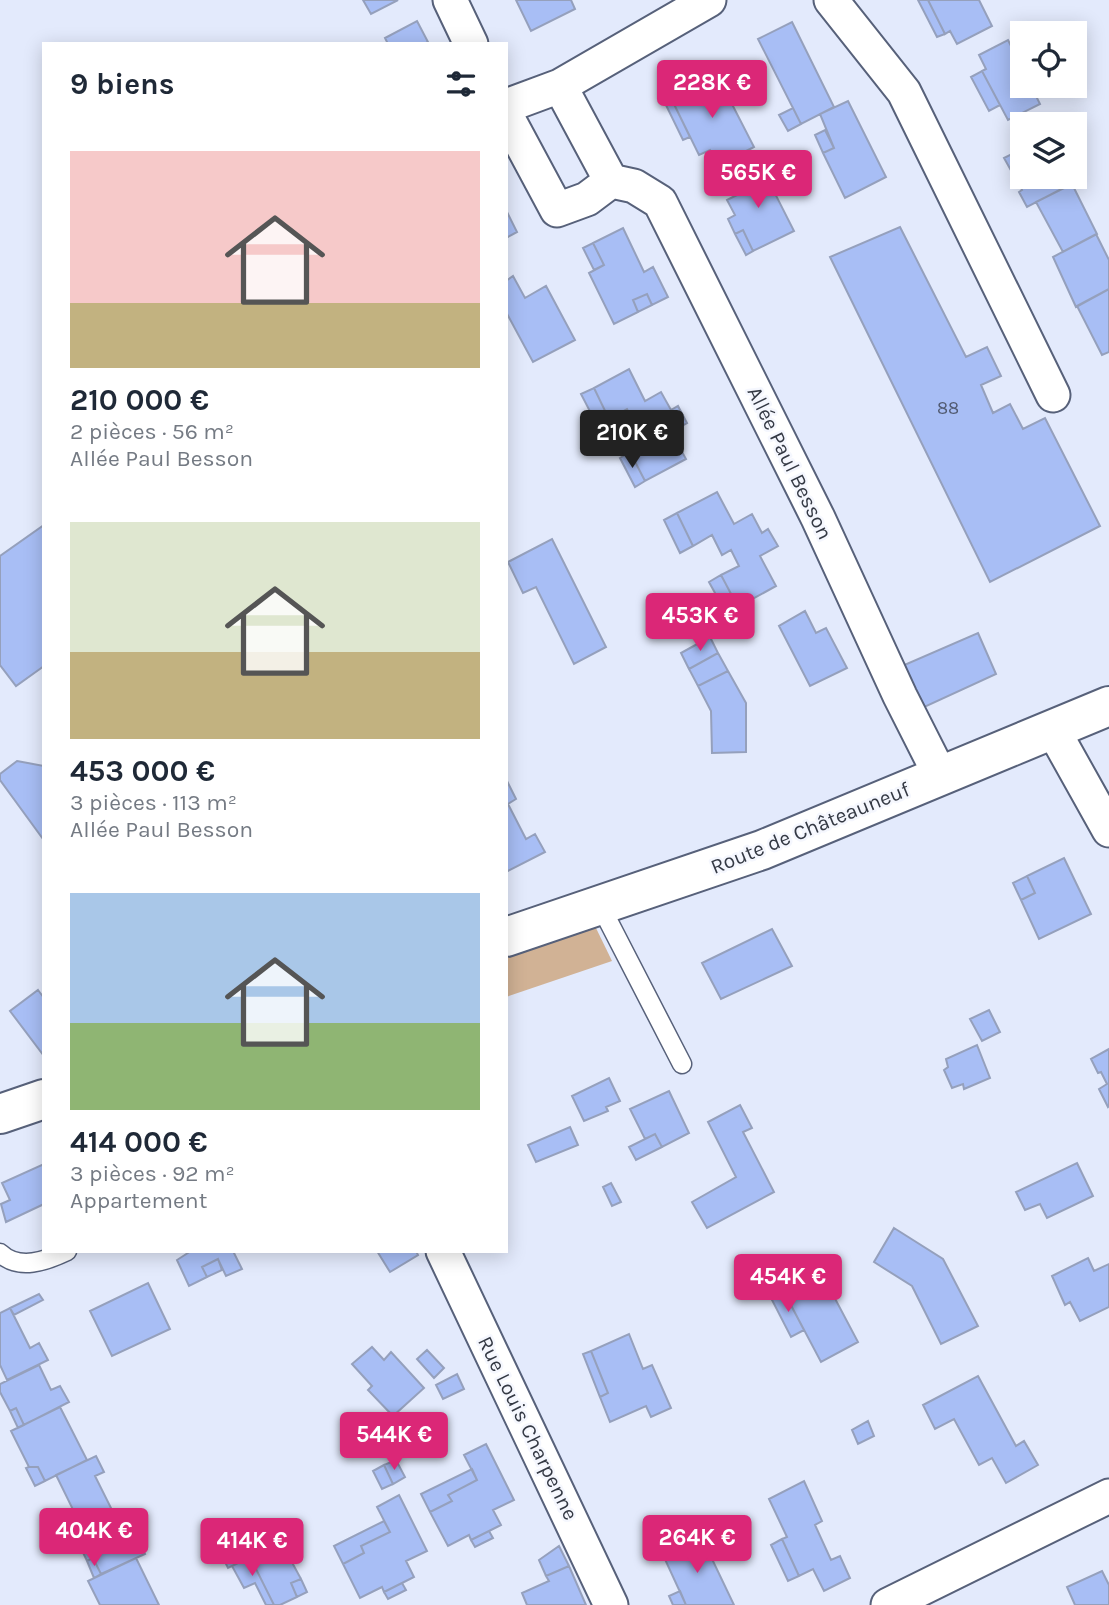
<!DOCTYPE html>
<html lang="fr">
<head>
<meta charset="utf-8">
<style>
  body { margin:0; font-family:Karla,sans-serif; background:#f2f2f3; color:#1f2937; height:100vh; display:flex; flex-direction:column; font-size:26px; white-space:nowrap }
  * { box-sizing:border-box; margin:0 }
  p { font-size:23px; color:#747a83 }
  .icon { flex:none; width:38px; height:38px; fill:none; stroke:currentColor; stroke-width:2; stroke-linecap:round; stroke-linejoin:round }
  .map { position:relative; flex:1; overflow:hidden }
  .drawer { position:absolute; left:42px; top:42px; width:466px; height:1211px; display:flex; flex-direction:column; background:#fff; border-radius:0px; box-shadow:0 4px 18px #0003 }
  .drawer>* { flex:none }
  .buttons { position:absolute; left:1010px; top:21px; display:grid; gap:14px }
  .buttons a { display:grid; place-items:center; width:77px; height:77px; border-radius:0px; background:#fff; box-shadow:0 4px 18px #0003; font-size:35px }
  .price { position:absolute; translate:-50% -60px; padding:0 16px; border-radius:7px; background:#db2777; color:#fff; font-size:23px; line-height:46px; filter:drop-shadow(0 2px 4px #0008) }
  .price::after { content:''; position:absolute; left:50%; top:42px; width:21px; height:16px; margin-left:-10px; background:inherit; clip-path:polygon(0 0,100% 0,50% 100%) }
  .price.active { background:#222; color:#fff }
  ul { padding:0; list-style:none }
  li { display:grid; align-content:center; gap:14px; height:371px; padding:0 28px }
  li span { display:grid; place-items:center; height:217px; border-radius:0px; color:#555 }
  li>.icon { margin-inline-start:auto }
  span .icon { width:126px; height:126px; fill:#fffc; stroke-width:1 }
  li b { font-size:30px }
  h2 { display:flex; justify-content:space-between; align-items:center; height:84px; padding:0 28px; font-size:30px }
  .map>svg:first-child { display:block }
  .garden { fill:#d1b295 }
  .building { fill:#a8bef5; stroke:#95a0bc; stroke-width:2 }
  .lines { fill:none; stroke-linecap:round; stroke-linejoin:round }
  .lane-casing { stroke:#57617a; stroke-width:21 }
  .street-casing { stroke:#57617a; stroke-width:37 }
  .secondary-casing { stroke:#57617a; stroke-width:42 }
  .lane { stroke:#fff; stroke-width:18 }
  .street { stroke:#fff; stroke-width:33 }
  .secondary { stroke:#fff; stroke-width:38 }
  .labels { text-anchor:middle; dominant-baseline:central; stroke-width:5; stroke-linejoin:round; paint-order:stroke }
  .number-label { font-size:18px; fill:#515a70 }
  .street-label { font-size:21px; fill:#343944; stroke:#f5f7fe }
</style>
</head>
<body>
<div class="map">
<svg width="1109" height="1605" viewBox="0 0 1109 1605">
  <rect width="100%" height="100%" fill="#e3eafc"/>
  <!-- garden -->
  <path class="garden" d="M 595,926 L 612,961 L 506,997 L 506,958 Z"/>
  <!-- building -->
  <path class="building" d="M 363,0 L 398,0 L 371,14 Z
    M 516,0 L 571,0 L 575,9 L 531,31 Z
    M 918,0 L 928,0 L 945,34 L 937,37 Z
    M 928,0 L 979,0 L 992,26 L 957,44 L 950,31 L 945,34 Z
    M 417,21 L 428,42 L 424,44 L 388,44 L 385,38 Z
    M 792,22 L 834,107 L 801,124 L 758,39 Z
    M 1008,40 L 1022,68 L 1022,86 L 1031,86 L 1040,104 L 1008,120 L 982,71 L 986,69 L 979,55 Z
    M 982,71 L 1000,105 L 989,111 L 971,77 Z
    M 716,73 L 754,147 L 717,166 L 710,150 L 699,155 L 670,96 Z
    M 670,96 L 690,137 L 683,140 L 663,99 Z
    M 848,101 L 886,177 L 845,198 L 823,153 L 834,148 L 820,114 Z
    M 793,108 L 801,124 L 788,131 L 779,115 Z
    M 825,130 L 834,148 L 823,153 L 815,135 Z
    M 1022,149 L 1022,177 L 1070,177 L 1073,183 L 1027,207 L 1019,192 L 1022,190 L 1004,158 Z
    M 759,162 L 794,231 L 753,251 L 743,230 L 735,234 L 728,219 L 735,215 L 727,200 L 745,191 L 735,174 Z
    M 1072,184 L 1097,234 L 1063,252 L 1036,202 Z
    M 506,210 L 517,232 L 506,238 Z
    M 900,227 L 966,357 L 987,347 L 1001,376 L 981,385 L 993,413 L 1010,404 L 1023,429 L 1045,418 L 1100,526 L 990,582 L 830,257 Z
    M 623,228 L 644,272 L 653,267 L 668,297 L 652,305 L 647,294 L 633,300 L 638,312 L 614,324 L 589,273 L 604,265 L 593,243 Z
    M 743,230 L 753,251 L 746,255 L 735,234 Z
    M 1096,234 L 1109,260 L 1109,289 L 1076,307 L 1053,257 Z
    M 593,243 L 604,265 L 594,270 L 583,248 Z
    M 513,276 L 525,298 L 546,286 L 575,340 L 533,362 L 506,312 L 506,281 Z
    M 1109,289 L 1109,352 L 1102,355 L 1077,306 Z
    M 647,294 L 652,305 L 638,312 L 633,300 Z
    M 629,369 L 645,401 L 661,392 L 671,410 L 678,406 L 687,423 L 671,432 L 686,459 L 645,481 L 630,452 L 651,442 L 642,425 L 637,428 L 627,409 L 609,419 L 594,388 Z
    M 594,388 L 609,419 L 597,425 L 581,394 Z
    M 630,452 L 645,481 L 635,487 L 620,458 Z
    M 717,492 L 734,524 L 752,514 L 762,533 L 768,529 L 778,546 L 760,556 L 776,586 L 738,607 L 721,575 L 739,566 L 731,550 L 722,555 L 712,535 L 693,546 L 677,513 Z
    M 677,513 L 693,546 L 680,553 L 664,520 Z
    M 44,525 L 44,666 L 16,686 L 0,665 L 0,556 Z
    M 552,539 L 606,647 L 574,664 L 536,587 L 523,593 L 508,562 Z
    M 721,575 L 738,607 L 726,613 L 709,582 Z
    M 805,611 L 816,633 L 826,628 L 847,668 L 810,686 L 779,626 Z
    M 978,633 L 996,674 L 920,709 L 902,666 Z
    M 710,637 L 718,653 L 689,669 L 681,653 Z
    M 718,653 L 728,671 L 698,686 L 689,669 Z
    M 728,671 L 746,703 L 746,752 L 712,753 L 711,711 L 698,686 Z
    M 17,761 L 44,766 L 43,839 L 0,780 L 0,774 Z
    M 506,779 L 516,799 L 508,804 L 526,839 L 535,834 L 545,852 L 506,872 Z
    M 1064,858 L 1091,914 L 1039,939 L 1021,900 L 1035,893 L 1027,876 Z
    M 1027,876 L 1035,893 L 1021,900 L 1013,883 Z
    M 772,929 L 792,966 L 721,999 L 702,963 Z
    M 38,990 L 44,998 L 44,1056 L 10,1011 Z
    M 989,1010 L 1000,1032 L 982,1041 L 970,1019 Z
    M 977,1045 L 990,1078 L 964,1089 L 963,1084 L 952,1088 L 944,1070 L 948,1067 L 946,1059 Z
    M 1109,1049 L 1109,1106 L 1108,1107 L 1099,1089 L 1107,1084 L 1101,1072 L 1098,1073 L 1091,1059 Z
    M 609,1078 L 620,1101 L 606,1107 L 608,1111 L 584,1121 L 572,1096 Z
    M 669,1091 L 689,1133 L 662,1147 L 655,1134 L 645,1139 L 630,1109 Z
    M 740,1105 L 752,1128 L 743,1132 L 774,1192 L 707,1228 L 692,1202 L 736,1177 L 708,1122 Z
    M 570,1127 L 578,1145 L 536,1162 L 528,1145 Z
    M 655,1134 L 662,1147 L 636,1160 L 629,1147 Z
    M 1077,1163 L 1093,1196 L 1047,1218 L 1040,1204 L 1025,1210 L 1016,1192 Z
    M 44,1164 L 44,1204 L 6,1222 L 1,1204 L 10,1200 L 2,1183 Z
    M 611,1183 L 621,1202 L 612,1206 L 603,1187 Z
    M 894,1228 L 943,1259 L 978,1326 L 941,1344 L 912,1286 L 874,1262 Z
    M 191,1251 L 233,1251 L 242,1269 L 226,1276 L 218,1259 L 202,1267 L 207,1277 L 189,1286 L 177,1260 Z
    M 377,1251 L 416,1251 L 418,1255 L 390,1272 Z
    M 1088,1258 L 1094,1271 L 1109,1264 L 1109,1307 L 1080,1321 L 1070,1302 L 1065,1305 L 1052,1276 Z
    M 218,1259 L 222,1270 L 207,1277 L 202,1267 Z
    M 822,1274 L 858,1342 L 821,1362 L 784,1292 Z
    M 148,1283 L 170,1329 L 112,1356 L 90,1311 Z
    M 784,1292 L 804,1330 L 791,1337 L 771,1298 Z
    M 39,1294 L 43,1300 L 14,1315 L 10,1308 Z
    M 10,1308 L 30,1348 L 39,1343 L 48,1360 L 7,1380 L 0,1365 L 0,1313 Z
    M 629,1334 L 643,1369 L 652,1365 L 671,1408 L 651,1417 L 646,1406 L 610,1422 L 600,1397 L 608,1393 L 591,1351 Z
    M 372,1347 L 384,1360 L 391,1352 L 424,1388 L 393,1416 L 368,1390 L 372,1386 L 352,1364 Z
    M 427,1350 L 444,1368 L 434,1378 L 417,1359 Z
    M 591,1351 L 608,1393 L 600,1397 L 583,1354 Z
    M 39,1365 L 51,1390 L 60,1386 L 69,1402 L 24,1425 L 16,1408 L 10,1411 L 0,1392 L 0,1384 Z
    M 457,1374 L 464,1389 L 443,1399 L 436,1385 Z
    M 978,1376 L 1016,1446 L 1024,1441 L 1038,1465 L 1006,1483 L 992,1458 L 979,1465 L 954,1419 L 935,1429 L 923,1405 Z
    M 60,1407 L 87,1460 L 45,1481 L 38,1467 L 29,1467 L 11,1431 Z
    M 16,1408 L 24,1425 L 18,1428 L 10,1411 Z
    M 868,1421 L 874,1436 L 858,1444 L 852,1430 Z
    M 486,1444 L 514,1500 L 493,1510 L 501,1525 L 471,1540 L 469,1535 L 448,1546 L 430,1512 L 452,1501 L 448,1495 L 477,1480 L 464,1455 Z
    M 96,1456 L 104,1472 L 95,1476 L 115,1516 L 84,1532 L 56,1475 Z
    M 396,1460 L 405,1477 L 393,1484 L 384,1465 Z
    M 384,1465 L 393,1484 L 382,1489 L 373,1471 Z
    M 29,1467 L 38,1467 L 45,1481 L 35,1486 L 26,1468 Z
    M 472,1469 L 477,1480 L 448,1495 L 452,1501 L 430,1512 L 421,1494 Z
    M 804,1481 L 822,1521 L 815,1525 L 831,1560 L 840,1556 L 850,1578 L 824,1591 L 813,1569 L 799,1576 L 782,1539 L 787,1537 L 769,1499 Z
    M 399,1495 L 427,1551 L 406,1561 L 414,1577 L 384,1592 L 382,1587 L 360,1598 L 343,1564 L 364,1553 L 361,1546 L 390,1532 L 377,1507 Z
    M 76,1515 L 84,1532 L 75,1536 L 66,1520 Z
    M 115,1516 L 128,1542 L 137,1537 L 145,1554 L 101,1574 L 93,1558 L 87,1561 L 75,1536 Z
    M 384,1521 L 390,1532 L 361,1546 L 364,1553 L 343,1564 L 334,1546 Z
    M 489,1531 L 493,1538 L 475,1547 L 471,1540 Z
    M 254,1532 L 264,1551 L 281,1542 L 301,1579 L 291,1583 L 297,1597 L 280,1605 L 274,1605 L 250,1557 L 228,1568 L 219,1550 Z
    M 701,1536 L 734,1605 L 686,1605 L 663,1555 Z
    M 782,1539 L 799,1576 L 788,1581 L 771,1545 Z
    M 559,1546 L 569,1566 L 546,1576 L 539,1560 Z
    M 250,1557 L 274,1605 L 266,1605 L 255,1583 L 244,1588 L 232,1566 Z
    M 93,1558 L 101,1574 L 94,1578 L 87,1561 Z
    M 136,1558 L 159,1605 L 100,1605 L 88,1581 Z
    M 569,1566 L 586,1605 L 527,1605 L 522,1593 L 549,1581 L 546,1576 Z
    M 1102,1571 L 1109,1585 L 1109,1605 L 1075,1605 L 1067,1587 Z
    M 301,1579 L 307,1592 L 297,1597 L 291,1583 Z
    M 402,1583 L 406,1590 L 388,1599 L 384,1592 Z
    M 680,1591 L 686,1605 L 673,1605 L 669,1596 Z"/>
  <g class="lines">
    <defs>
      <path id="lane" d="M 600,905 L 682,1064
        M 0,1253 C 19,1271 46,1261 67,1251"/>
      <path id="street" d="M 450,0 L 471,44
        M 831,0 L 904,92 L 1053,395
        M 560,86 L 611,181
        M 506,106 L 560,86 L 709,0
        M 506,115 L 557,210 L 587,199 L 611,181 L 634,186 L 660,202 L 818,518 L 900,696 L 940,775
        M 1052,728 L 1109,830
        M 443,1251 L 611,1605
        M 888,1605 L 1109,1496"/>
      <path id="secondary" d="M 506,937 L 762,850 L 1109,706
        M 0,1114 L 44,1099"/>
    </defs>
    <!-- lane casing -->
    <use href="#lane" class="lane-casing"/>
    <!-- street casing -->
    <use href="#street" class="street-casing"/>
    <!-- secondary casing -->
    <use href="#secondary" class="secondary-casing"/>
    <!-- lane -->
    <use href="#lane" class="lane"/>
    <!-- street -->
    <use href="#street" class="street"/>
    <!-- secondary -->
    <use href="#secondary" class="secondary"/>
  </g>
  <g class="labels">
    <!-- number labels -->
    <g class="number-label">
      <text x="948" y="408">88</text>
    </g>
    <!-- street labels -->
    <g class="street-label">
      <text transform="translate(790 463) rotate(64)">Allée Paul Besson</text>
      <text transform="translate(810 828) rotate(-22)">Route de Châteauneuf</text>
      <text transform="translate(528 1428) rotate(64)">Rue Louis Charpenne</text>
    </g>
  </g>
</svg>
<div class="buttons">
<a><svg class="icon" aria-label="locate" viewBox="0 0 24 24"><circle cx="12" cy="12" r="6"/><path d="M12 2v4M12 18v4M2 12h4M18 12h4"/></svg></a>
<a><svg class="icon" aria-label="layers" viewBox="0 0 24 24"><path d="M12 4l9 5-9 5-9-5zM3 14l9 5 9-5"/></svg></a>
</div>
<b class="price" style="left:712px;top:120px">228K €</b>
<b class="price" style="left:758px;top:210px">565K €</b>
<b class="price active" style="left:632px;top:470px">210K €</b>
<b class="price" style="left:700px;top:653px">453K €</b>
<b class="price" style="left:788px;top:1314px">454K €</b>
<b class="price" style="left:394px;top:1472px">544K €</b>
<b class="price" style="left:94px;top:1568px">404K €</b>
<b class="price" style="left:697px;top:1575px">264K €</b>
<b class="price" style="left:252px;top:1578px">414K €</b>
<section class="drawer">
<h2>9 biens<svg class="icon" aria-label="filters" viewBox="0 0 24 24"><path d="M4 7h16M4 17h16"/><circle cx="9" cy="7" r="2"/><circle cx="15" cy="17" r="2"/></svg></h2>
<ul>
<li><span style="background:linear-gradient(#f6c9c9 70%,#c2b280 0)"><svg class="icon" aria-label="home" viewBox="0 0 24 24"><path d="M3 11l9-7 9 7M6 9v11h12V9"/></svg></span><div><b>210 000 €</b><p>2 pièces · 56 m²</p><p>Allée Paul Besson</p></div></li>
<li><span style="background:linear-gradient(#dfe7d0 60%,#c2b280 0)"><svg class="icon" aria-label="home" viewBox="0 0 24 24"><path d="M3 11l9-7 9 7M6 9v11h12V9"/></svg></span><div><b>453 000 €</b><p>3 pièces · 113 m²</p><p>Allée Paul Besson</p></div></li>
<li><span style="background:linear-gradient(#a9c7e8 60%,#8fb573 0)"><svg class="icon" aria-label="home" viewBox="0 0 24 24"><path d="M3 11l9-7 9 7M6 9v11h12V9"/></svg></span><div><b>414 000 €</b><p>3 pièces · 92 m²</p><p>Appartement</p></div></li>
</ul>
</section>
</div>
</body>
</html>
